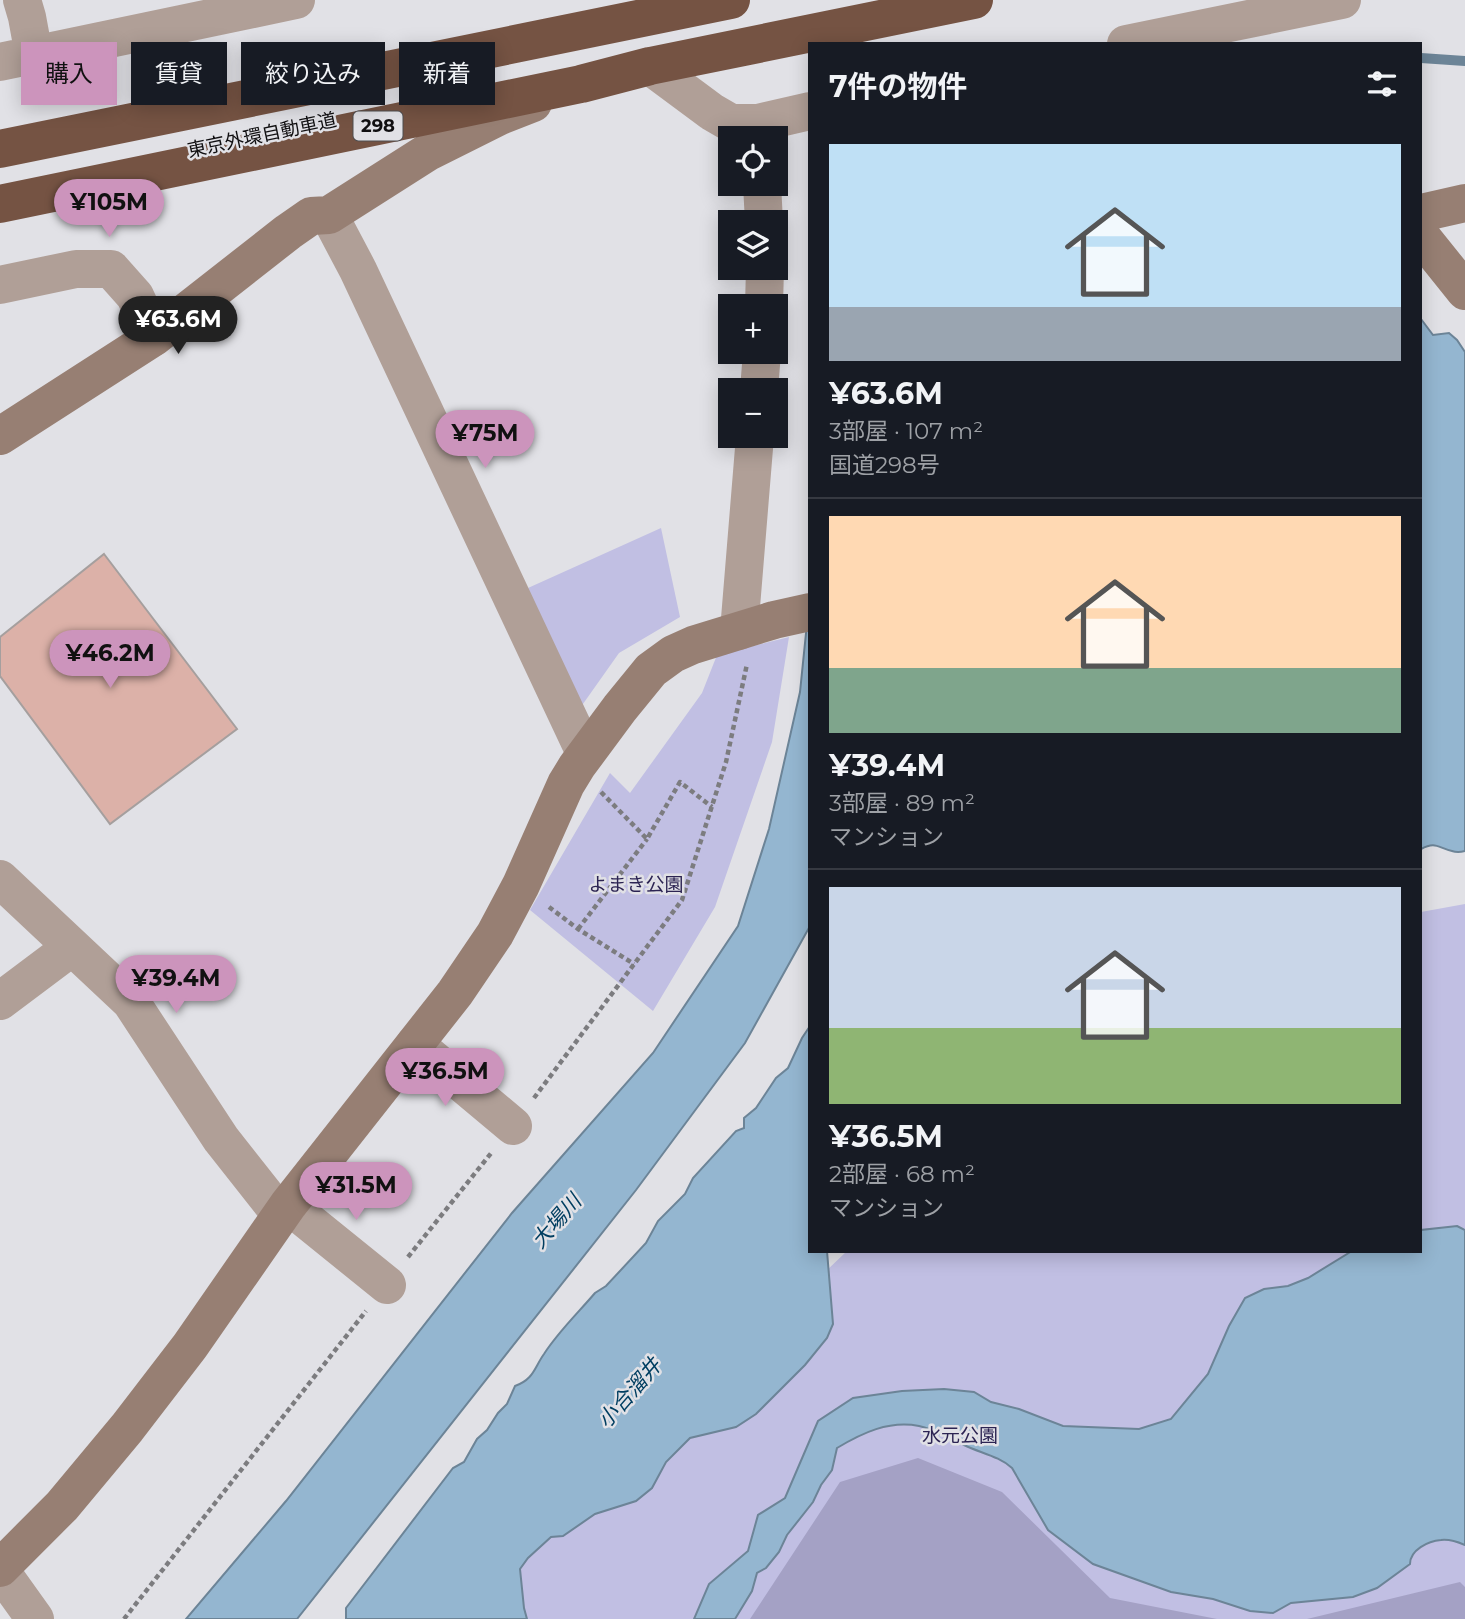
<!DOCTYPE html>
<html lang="ja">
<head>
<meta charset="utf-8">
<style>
  body { margin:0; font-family:Montserrat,"Noto Sans JP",sans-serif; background:#20242c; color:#f1f3f6; height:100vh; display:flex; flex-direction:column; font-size:26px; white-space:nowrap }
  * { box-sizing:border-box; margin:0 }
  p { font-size:23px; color:#9ea1a6 }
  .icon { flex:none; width:38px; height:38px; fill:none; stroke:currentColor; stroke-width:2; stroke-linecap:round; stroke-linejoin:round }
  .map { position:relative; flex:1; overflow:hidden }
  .drawer { position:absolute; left:808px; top:42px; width:614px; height:1211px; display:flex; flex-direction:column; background:#171b24; border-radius:0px; box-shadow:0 4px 18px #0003 }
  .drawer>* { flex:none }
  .guide { position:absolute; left:21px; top:42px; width:665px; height:63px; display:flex; gap:14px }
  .tools { position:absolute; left:718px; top:126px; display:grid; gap:14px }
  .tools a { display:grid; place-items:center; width:70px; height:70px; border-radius:0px; background:#171b24; box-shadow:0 4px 18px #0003; font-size:35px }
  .price { position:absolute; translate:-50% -60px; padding:0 16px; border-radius:24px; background:#cc94bc; color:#111; font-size:23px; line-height:46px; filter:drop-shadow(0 2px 4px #0008) }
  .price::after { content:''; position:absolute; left:50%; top:42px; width:21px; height:16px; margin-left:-10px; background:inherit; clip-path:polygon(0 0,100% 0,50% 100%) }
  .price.selected { background:#222; color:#fff }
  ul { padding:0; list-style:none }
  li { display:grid; align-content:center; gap:14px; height:371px; padding:0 21px }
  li+li { border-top:2px solid #363941 }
  li span { display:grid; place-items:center; height:217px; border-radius:0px; color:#555 }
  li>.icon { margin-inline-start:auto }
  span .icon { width:126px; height:126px; fill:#fffc; stroke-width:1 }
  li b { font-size:30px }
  h2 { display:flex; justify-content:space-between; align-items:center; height:84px; padding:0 21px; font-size:30px }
  .pill { padding:0 24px; border-radius:0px; background:#171b24; box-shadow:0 4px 18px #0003; font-size:24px; line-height:63px }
  .pill.selected { background:#cc94bc; color:#111 }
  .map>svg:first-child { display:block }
  .green { fill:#c1bfe3 }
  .forest { fill:#a4a1c5 }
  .water { fill:#94b6d0; stroke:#6c8497; stroke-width:2 }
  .pier { fill:#e1e1e6 }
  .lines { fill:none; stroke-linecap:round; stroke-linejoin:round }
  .stream { stroke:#6c8497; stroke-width:10 }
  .building { fill:#dcb1a8; stroke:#a59f9e; stroke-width:2 }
  .path { stroke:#7c7c7f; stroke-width:4.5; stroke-dasharray:5 3.5; stroke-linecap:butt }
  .street { stroke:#b09f97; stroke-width:38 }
  .secondary { stroke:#977f73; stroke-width:38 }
  .highway { stroke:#755343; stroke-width:38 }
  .labels { text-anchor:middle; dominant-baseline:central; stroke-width:5; stroke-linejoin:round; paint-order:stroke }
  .shield { fill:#e1e1e6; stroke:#4f4e51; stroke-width:2 }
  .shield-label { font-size:18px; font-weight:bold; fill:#100f11 }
  .street-label { font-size:19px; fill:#100f11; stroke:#e1e1e6 }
  .park-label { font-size:19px; fill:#2c2453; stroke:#e1e1e6 }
  .water-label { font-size:21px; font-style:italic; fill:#013e61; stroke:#e1e1e6 }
</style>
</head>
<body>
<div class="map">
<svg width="1465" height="1619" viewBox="0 0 1465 1619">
  <rect width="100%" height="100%" fill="#e1e1e6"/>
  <!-- green -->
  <path class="green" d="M 661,528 L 680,617 L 619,653 L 578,711 L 528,588 Z
    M 789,637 L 772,742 L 715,907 L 653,1011 L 530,910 L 610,773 L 630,793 L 702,693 L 717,655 Z
    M 1465,904 L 1465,1619 L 484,1619 L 502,1581 L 847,1251 L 1421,1251 L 1421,912 Z"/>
  <!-- forest -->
  <path class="forest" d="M 918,1458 L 1002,1492 L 1110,1598 L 1217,1619 L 750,1619 L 840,1482 Z
    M 1460,1582 L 1465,1587 L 1465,1619 L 1307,1619 Z"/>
  <!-- water -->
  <path class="water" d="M 1421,319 L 1433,335 L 1449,333 L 1457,340 L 1465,352 L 1465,851 C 1461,852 1455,852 1452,851 C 1438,848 1436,841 1421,849 Z
    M 810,594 L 810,926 L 745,1043 L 636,1190 L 297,1619 L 186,1619 L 286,1501 L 512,1213 L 653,1053 L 738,926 L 769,829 L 800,692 Z
    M 810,1026 L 810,1251 L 827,1251 L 833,1324 L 827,1338 L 805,1365 L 756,1414 L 736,1427 L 690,1438 L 666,1462 L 652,1488 L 636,1501 L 595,1514 L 563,1536 L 551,1537 L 528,1558 L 520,1569 L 524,1608 L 527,1619 L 346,1619 L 346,1608 L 453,1468 L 464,1462 L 477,1439 L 487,1430 L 498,1413 L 507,1404 L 515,1386 C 534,1379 534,1368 544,1354 C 558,1332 578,1313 595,1293 L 606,1286 L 646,1243 L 658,1221 L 685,1194 L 693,1178 L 736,1131 L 744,1128 L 744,1118 L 756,1108 L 776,1078 L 788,1068 L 802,1038 Z
    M 1457,1226 L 1465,1230 L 1465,1545 C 1458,1542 1449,1539 1441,1540 C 1428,1541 1410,1550 1410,1564 L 1377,1588 L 1353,1597 L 1291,1603 L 1273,1613 L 1250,1611 L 1213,1599 L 1171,1592 L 1093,1564 L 1048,1530 L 1012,1468 C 999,1456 980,1453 964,1445 C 949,1439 935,1429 919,1426 C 889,1420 862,1433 837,1448 L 832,1470 L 821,1485 L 813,1502 L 787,1535 L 779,1552 L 766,1568 L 757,1573 L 752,1591 L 735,1619 L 694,1619 L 709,1584 L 748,1551 L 758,1515 L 785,1498 L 818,1421 L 853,1398 L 902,1391 L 944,1389 L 974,1392 L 991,1402 L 1019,1409 L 1063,1426 L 1139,1429 L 1171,1419 L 1208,1374 L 1229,1326 L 1245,1298 L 1264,1289 L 1288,1286 L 1308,1278 L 1352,1251 L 1421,1251 L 1421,1230 Z"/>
  <!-- pier -->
  <path class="pier" d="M 808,0 L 901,0 L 911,44 L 816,44 Z"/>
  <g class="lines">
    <!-- stream -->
    <path class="stream" d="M 1421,58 L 1465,61"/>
  </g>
  <!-- building -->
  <path class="building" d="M 104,554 L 237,729 L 110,824 L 0,676 L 0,637 Z"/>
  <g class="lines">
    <!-- path -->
    <path class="path" d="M 601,792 L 647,839 L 680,782 L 712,807
      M 549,907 L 578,929 L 634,964
      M 578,929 L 647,839
      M 534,1098 L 682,900 L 726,762 L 747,664
      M 408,1257 L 492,1152
      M 124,1619 L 366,1311"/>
    <!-- street -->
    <path class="street" d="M 22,0 L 27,17 L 34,55
      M 1126,44 L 1342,0
      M 0,62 L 296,0
      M 650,66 L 712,112 L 731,123 L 758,123 L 810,111
      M 762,184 L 764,222
      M 329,215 L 358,270 L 585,753
      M 0,285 L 76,269 L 111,269 L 135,296 L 154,337
      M 764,306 L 765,268
      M 759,390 L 762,352
      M 739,631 L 755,436
      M 0,879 L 131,1002 L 221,1139 L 281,1215
      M 0,1001 L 72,947
      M 415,1044 L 513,1126
      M 288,1205 L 387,1285
      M 0,1570 L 35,1619"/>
    <!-- secondary -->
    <path class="secondary" d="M 1421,213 L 1465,203
      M 1421,236 L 1465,291
      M 0,436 L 154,337 L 288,232 L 311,216 L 329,215 L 428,152 L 500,116 L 533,103
      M 0,1568 L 62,1506 L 127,1428 L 190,1346 L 288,1205 L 455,993 L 495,934 L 521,885 L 566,784 L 577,766 L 620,708 L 651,670 L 673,654 L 693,645 L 774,620 L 810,612"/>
    <!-- highway -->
    <path class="highway" d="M 0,149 L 731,0
      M 0,204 L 581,84 L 650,66 L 974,0"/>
  </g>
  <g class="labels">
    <!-- shield labels -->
    <rect class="shield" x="353.5" y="111.5" width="49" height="29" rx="5"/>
    <g class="shield-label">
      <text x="378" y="126">298</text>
    </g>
    <!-- street labels -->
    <g class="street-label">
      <text transform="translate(262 135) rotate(-12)">東京外環自動車道</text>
    </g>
    <!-- park labels -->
    <g class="park-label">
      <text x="636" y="884">よまき公園</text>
      <text x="960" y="1435">水元公園</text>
    </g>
    <!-- water labels -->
    <g class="water-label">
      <text transform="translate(556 1221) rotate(-49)">大場川</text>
      <text transform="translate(629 1393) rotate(-49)">小合溜井</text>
    </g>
  </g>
</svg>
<div class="tools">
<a><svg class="icon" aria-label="locate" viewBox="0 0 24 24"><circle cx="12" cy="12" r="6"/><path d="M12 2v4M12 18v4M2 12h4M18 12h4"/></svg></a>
<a><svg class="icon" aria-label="layers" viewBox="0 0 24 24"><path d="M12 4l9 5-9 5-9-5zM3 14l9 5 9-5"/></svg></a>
<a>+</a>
<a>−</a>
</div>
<b class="price" style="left:109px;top:239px">¥105M</b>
<b class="price selected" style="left:178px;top:356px">¥63.6M</b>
<b class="price" style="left:485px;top:470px">¥75M</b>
<b class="price" style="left:110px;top:690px">¥46.2M</b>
<b class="price" style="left:176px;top:1015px">¥39.4M</b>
<b class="price" style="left:445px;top:1108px">¥36.5M</b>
<b class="price" style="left:356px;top:1222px">¥31.5M</b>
<div class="guide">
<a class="pill selected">購入</a>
<a class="pill">賃貸</a>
<a class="pill">絞り込み</a>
<a class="pill">新着</a>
</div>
<section class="drawer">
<h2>7件の物件<svg class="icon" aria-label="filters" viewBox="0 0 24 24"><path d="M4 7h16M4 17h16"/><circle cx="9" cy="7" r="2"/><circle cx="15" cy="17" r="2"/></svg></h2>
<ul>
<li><span style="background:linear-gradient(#bfe0f5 75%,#9aa5b1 0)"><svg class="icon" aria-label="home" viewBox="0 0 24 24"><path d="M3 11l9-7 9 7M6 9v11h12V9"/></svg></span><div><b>¥63.6M</b><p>3部屋 · 107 m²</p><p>国道298号</p></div></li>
<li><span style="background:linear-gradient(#ffd9b3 70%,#7fa58c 0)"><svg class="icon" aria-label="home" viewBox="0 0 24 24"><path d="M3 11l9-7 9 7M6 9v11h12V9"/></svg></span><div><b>¥39.4M</b><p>3部屋 · 89 m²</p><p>マンション</p></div></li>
<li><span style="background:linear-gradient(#c9d6e8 65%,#8fb573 0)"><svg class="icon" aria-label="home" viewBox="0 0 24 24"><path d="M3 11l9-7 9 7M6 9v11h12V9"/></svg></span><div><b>¥36.5M</b><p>2部屋 · 68 m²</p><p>マンション</p></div></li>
</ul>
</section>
</div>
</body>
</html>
